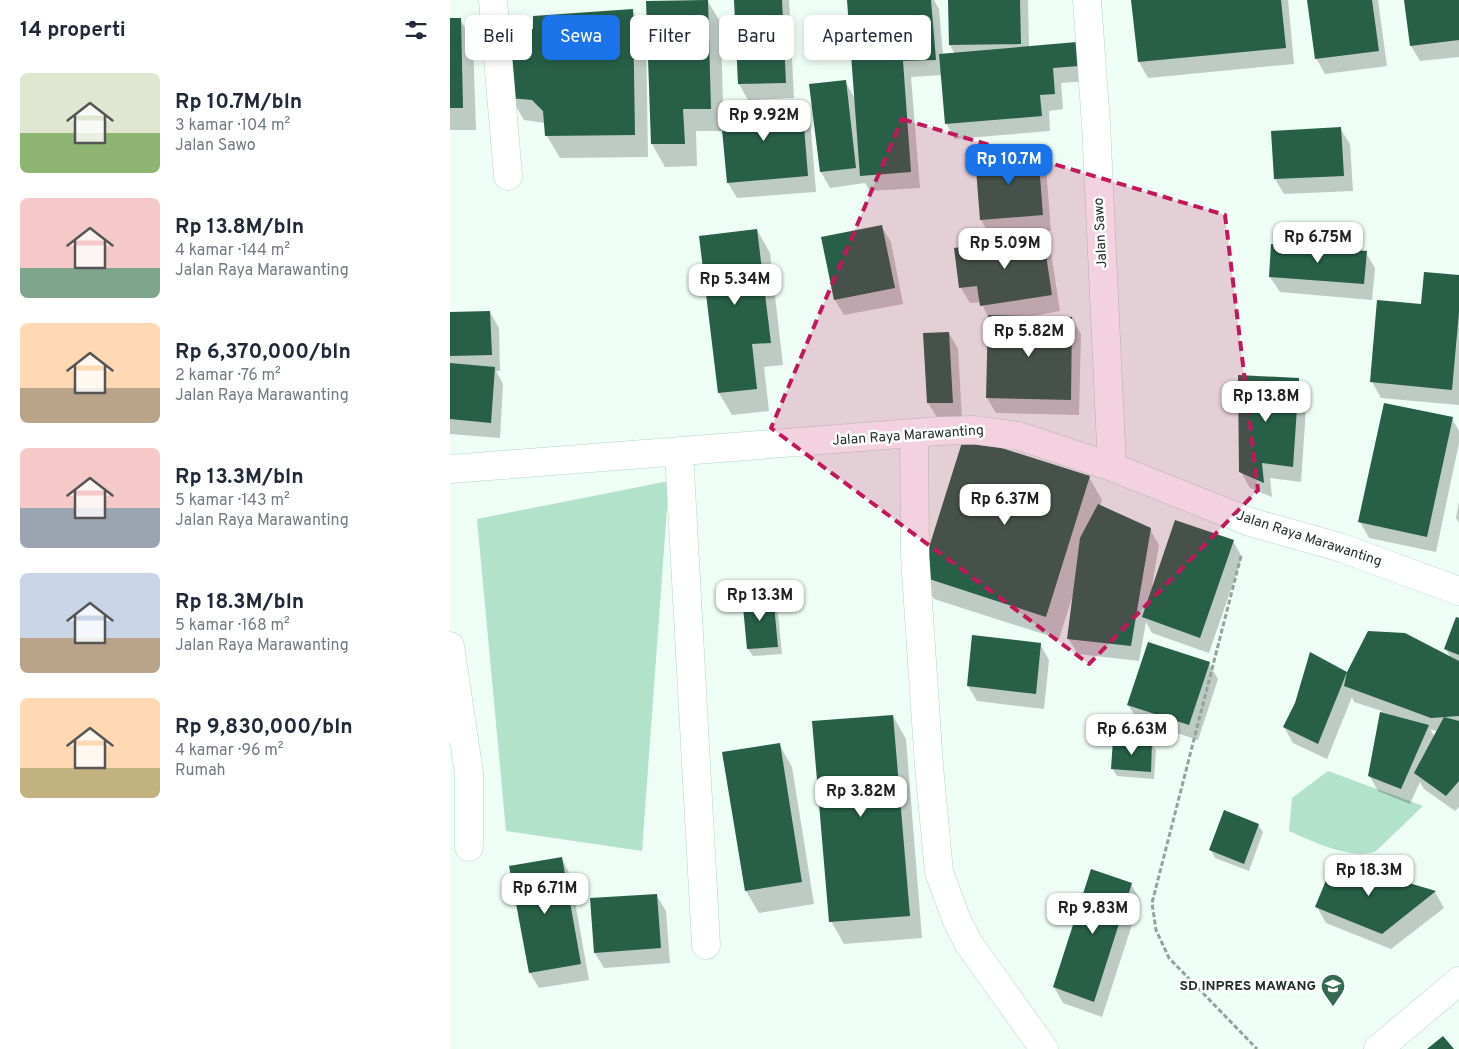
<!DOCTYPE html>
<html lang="id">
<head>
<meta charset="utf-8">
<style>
  body { margin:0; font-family:Overpass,sans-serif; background:#f2f2f3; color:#1f2937; height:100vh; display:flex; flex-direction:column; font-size:19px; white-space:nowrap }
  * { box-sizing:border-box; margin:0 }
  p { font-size:16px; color:#747a83 }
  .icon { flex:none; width:28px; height:28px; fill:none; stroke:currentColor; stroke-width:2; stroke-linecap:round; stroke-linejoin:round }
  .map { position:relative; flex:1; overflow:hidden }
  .sheet { display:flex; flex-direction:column; background:#fff; width:450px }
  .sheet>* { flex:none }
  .guide { position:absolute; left:15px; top:15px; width:475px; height:45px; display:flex; gap:10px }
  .price { position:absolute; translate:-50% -42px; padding:0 11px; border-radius:10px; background:#fff; color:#222; font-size:16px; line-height:32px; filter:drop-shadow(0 1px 2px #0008) }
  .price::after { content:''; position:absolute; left:50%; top:30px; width:15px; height:11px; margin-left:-8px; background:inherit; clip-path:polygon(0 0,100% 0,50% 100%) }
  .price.on { background:#1a73e8; color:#fff }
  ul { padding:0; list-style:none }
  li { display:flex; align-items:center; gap:15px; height:125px; padding:0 20px }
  li span { display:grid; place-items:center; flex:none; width:140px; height:100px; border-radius:8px; color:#555 }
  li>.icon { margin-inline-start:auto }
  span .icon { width:60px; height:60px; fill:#fffc; stroke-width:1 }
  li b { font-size:21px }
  h2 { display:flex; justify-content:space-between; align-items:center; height:60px; padding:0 20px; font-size:21px }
  .pill { padding:0 18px; border-radius:8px; background:#fff; box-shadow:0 2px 8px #0003; font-size:18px; line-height:45px }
  .pill.on { background:#1a73e8; color:#fff }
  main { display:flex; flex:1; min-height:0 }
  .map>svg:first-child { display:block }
  .green { fill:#b2e2c9 }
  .shadow { fill:#0003; fill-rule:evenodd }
  .building { fill:#275f47 }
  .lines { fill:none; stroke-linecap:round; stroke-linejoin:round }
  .minor-casing { stroke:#b2d7c3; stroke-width:29 }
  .path { stroke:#93a29a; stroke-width:3; stroke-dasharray:5 2.5; stroke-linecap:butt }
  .minor { stroke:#fff; stroke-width:28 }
  .marked { fill:#c2185b; fill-opacity:0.2; stroke:#c2185b; stroke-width:4; stroke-dasharray:10 6; stroke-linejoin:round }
  .labels { text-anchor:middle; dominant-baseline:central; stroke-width:5; stroke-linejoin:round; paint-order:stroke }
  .street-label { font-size:14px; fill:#213029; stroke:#fff }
  .poi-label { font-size:14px; font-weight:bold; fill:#213029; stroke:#fff; text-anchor:end }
</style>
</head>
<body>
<main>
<section class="sheet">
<h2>14 properti<svg class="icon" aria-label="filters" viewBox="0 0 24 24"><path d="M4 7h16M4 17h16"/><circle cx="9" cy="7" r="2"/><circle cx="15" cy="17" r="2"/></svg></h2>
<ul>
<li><span style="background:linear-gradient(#dfe7d0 60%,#8fb573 0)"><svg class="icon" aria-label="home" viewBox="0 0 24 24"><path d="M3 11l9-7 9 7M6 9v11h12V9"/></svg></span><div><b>Rp 10.7M/bln</b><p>3 kamar · 104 m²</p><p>Jalan Sawo</p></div></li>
<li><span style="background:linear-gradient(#f6c9c9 70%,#7fa58c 0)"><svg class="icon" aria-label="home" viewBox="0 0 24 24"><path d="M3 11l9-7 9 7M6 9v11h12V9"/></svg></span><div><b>Rp 13.8M/bln</b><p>4 kamar · 144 m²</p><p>Jalan Raya Marawanting</p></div></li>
<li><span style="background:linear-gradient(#ffd9b3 65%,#b9a48a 0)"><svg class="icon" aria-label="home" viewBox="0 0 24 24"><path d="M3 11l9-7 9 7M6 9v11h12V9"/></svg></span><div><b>Rp 6,370,000/bln</b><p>2 kamar · 76 m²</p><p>Jalan Raya Marawanting</p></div></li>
<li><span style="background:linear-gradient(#f6c9c9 60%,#9aa5b1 0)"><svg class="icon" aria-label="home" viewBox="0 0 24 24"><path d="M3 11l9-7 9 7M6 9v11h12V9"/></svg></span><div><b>Rp 13.3M/bln</b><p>5 kamar · 143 m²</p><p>Jalan Raya Marawanting</p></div></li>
<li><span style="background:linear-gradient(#c9d6e8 65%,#b9a48a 0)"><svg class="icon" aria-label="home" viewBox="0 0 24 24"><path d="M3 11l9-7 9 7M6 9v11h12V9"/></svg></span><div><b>Rp 18.3M/bln</b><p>5 kamar · 168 m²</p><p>Jalan Raya Marawanting</p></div></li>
<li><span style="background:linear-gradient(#ffd9b3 70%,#c2b280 0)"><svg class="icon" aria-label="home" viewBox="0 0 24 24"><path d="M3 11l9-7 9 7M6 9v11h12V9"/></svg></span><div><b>Rp 9,830,000/bln</b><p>4 kamar · 96 m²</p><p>Rumah</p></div></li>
</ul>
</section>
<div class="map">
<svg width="1009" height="1049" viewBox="0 0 1009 1049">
  <rect width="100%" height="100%" fill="#eefdf5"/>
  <!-- green -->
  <path class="green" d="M 219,481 L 192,851 L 56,831 L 27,519 Z
    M 878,771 L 973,806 L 926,851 C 903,861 861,841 839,831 L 842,798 Z"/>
  <!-- shadow -->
  <path class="shadow" d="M 257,0 L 271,23 L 273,109 L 351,103 L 360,118 L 366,192 L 287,198 L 278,183 L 274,131 L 246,131 L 247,166 L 215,167 L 202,144 L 197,2 Z
    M 285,0 L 339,0 L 344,98 L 298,100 L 289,84 Z
    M 398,0 L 484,0 L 489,9 L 493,55 L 505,54 L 500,45 L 499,0 L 578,0 L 579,47 L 627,43 L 638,81 L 611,83 L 613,109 L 599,111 L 600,131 L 505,139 L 496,123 L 492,75 L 461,77 L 470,188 L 420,191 L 415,183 L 380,188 L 371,172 L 361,85 L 395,81 L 405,99 Z
    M 682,0 L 838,0 L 844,64 L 698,78 L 689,62 Z
    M 858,0 L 928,0 L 937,66 L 875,74 L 866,58 Z
    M 955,0 L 1009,0 L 1009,57 L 970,61 L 961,46 Z
    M 182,10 L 196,33 L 198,157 L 110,158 L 97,136 L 95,123 L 74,120 L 61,98 L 84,30 Z
    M 0,19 L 10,19 L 23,42 L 26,130 L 0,130 Z
    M 890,128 L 900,144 L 903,191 L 834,194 L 825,179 Z
    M 587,152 L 596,168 L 601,231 L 540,236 L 531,220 Z
    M 432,227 L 441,242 L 453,304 L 394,315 L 385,300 Z
    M 307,230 L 320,253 L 333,365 L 314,367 L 319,411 L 282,415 L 269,393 Z
    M 592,237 L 601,252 L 610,311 L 578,317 L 622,318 L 631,334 L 629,415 L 546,413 L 537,398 L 539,319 L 531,302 L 520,303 L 511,288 Z
    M 916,253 L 925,268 L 922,300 L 830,292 L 820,277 Z
    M 1009,276 L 1009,405 L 931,398 L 922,382 L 972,305 Z
    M 40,312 L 49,328 L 50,371 L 46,371 L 53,384 L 50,438 L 0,434 L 0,313 Z
    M 499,333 L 508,349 L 512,418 L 488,419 L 478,403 L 474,334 Z
    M 848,379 L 857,394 L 851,482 L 820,478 L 822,497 L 800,488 L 791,472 Z
    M 1002,419 L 1009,431 L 1009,443 L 986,552 L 919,538 L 910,522 Z
    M 639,477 L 652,500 L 650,507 L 700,529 L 709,545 L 702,586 L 783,541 L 792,557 L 759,653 L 702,633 L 696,622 L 689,661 L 628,654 L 618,638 L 623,595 L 609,639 L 484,599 L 471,576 Z
    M 1009,502 L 1009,523 L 1006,518 Z
    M 323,595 L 327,603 L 332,654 L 303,656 L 298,649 Z
    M 1009,620 L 1009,807 L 1005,811 L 974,789 L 970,782 L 960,804 L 928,791 L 919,775 L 932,711 L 904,702 L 902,697 L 877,759 L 843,743 L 834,727 L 846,704 L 861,654 L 897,674 L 1001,658 L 996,649 ZM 980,729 L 988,732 L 985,737 Z
    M 590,644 L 599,660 L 594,709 L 527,701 L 518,686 Z
    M 759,664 L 768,679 L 748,740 L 688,720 L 678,705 Z
    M 443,716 L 456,739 L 472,938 L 394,944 L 381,921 Z
    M 701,743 L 706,750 L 704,779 L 667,776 L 662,768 Z
    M 329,744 L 342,767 L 364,904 L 309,913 L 296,891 Z
    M 808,825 L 813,832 L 799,871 L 765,858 L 761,850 Z
    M 111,858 L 120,874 L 139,980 L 89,988 L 80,973 Z
    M 885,862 L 985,892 L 994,908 L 941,949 L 876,923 L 867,907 Z
    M 681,884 L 690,900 L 652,1017 L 613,1003 L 604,987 Z
    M 207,896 L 216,911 L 220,963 L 154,968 L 145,953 Z"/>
  <!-- building -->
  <path class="building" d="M 258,0 L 261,109 L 233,109 L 235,144 L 201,144 L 196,1 Z
    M 284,0 L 332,0 L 336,83 L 288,84 Z
    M 397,0 L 481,0 L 486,60 L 453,61 L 461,172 L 410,176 Z
    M 498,0 L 570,0 L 571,44 L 499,45 Z
    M 681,0 L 831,0 L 836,48 L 688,62 Z
    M 857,0 L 922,0 L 929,51 L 865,59 Z
    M 954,0 L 1009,0 L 1009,40 L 960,46 Z
    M 183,9 L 185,135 L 95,136 L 93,111 L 82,100 L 60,98 L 57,32 L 83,29 L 83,16 Z
    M 0,18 L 11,18 L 13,108 L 0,108 Z
    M 627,42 L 629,66 L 603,68 L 605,94 L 590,95 L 592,116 L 495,124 L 489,54 Z
    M 396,80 L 406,168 L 370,172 L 359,84 Z
    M 352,101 L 358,176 L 277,183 L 270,108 Z
    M 891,127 L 894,176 L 824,179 L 821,131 Z
    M 588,151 L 593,215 L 530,220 L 525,156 Z
    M 432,225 L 445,288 L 384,300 L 371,237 Z
    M 307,229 L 321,343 L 302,344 L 307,389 L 268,393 L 249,236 Z
    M 593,235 L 602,295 L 530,306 L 527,286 L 509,288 L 504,248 Z
    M 821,244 L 917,251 L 914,284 L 819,277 Z
    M 974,272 L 1009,275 L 1009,312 L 1002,390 L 920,382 L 927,300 L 971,304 Z
    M 40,311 L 42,355 L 0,356 L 0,312 Z
    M 538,315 L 622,317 L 621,400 L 536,398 Z
    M 499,332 L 503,403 L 477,403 L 473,333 Z
    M 0,363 L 45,367 L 41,423 L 0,419 Z
    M 788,375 L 849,378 L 843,467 L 812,463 L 814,483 L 789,472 Z
    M 934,403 L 1003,417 L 977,537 L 908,522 Z
    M 514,436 L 640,476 L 596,617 L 470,576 Z
    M 648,504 L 701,528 L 681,646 L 617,639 L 630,538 Z
    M 725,520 L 784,540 L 750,638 L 692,617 Z
    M 323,594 L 328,647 L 297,649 L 292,596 Z
    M 1006,617 L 1009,618 L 1009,655 L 994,649 Z
    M 918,631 L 955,633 L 1009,661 L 1009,716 L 981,718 L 894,686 L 897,672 Z
    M 522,635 L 591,643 L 586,694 L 517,686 Z
    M 698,642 L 760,662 L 739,725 L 677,705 Z
    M 860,652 L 897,672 L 868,744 L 833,727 L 845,703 Z
    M 930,712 L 979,725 L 951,789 L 918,776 Z
    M 443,715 L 460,916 L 379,922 L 362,721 Z
    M 994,717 L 1009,721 L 1009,781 L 996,796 L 964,773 Z
    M 663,739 L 702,742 L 701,772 L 661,769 Z
    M 330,743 L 352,882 L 295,891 L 272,752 Z
    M 774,810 L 809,824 L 794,864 L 759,850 Z
    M 112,857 L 131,964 L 79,973 L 59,866 Z
    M 884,861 L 986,891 L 932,934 L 865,907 Z
    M 641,869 L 682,883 L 644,1002 L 603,987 Z
    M 207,894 L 211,948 L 144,953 L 140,898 Z
    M 993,1036 L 1004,1049 L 977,1049 Z"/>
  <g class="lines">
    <defs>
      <path id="minor" d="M 43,0 L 58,176
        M 637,0 L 646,124 L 662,467
        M 464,435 L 465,557 L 479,766 L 489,872 L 507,921 L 519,944 L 594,1049
        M 229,452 L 256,945
        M 0,469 L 489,431 L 524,430 L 569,436 L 662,467 L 800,522 L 889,547 L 1009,591
        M 0,646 L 19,773 L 19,847
        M 928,1049 L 1009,981"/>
    </defs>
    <!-- minor casing -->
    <use href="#minor" class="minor-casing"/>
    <!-- path -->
    <path class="path" d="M 791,556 L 702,903 L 706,930 L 719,958 L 807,1049"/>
    <!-- minor -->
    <use href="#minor" class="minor"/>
  </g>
  <!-- marked area -->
  <path class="marked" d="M 452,119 L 775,215 L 808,490 L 639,664 L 321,428 Z"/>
  <!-- icons -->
  <defs>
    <symbol id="school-pin" viewBox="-11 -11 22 30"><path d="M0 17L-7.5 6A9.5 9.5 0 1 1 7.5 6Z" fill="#336a51" stroke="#fff"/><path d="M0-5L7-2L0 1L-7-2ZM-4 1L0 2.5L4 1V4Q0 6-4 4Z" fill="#fff"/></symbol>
  </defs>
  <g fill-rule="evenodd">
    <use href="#school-pin" x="869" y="972" width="28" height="38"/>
  </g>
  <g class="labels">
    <!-- street labels -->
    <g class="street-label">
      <text transform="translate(651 233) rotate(-93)">Jalan Sawo</text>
      <text transform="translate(458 436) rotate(-4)">Jalan Raya Marawanting</text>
      <text transform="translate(859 539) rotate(18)">Jalan Raya Marawanting</text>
    </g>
    <!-- poi labels -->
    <g class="poi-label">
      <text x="866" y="986">SD INPRES MAWANG</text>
    </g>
  </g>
</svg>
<b class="price" style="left:314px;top:142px">Rp 9.92M</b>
<b class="price on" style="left:559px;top:186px">Rp 10.7M</b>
<b class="price" style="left:868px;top:264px">Rp 6.75M</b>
<b class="price" style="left:555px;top:270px">Rp 5.09M</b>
<b class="price" style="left:285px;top:306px">Rp 5.34M</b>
<b class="price" style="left:579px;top:358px">Rp 5.82M</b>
<b class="price" style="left:816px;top:423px">Rp 13.8M</b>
<b class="price" style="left:555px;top:526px">Rp 6.37M</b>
<b class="price" style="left:310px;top:622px">Rp 13.3M</b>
<b class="price" style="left:682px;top:756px">Rp 6.63M</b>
<b class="price" style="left:411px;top:818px">Rp 3.82M</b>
<b class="price" style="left:919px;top:897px">Rp 18.3M</b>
<b class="price" style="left:95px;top:915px">Rp 6.71M</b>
<b class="price" style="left:643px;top:935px">Rp 9.83M</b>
<div class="guide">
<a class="pill">Beli</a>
<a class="pill on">Sewa</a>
<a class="pill">Filter</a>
<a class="pill">Baru</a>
<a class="pill">Apartemen</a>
</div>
</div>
</main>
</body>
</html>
